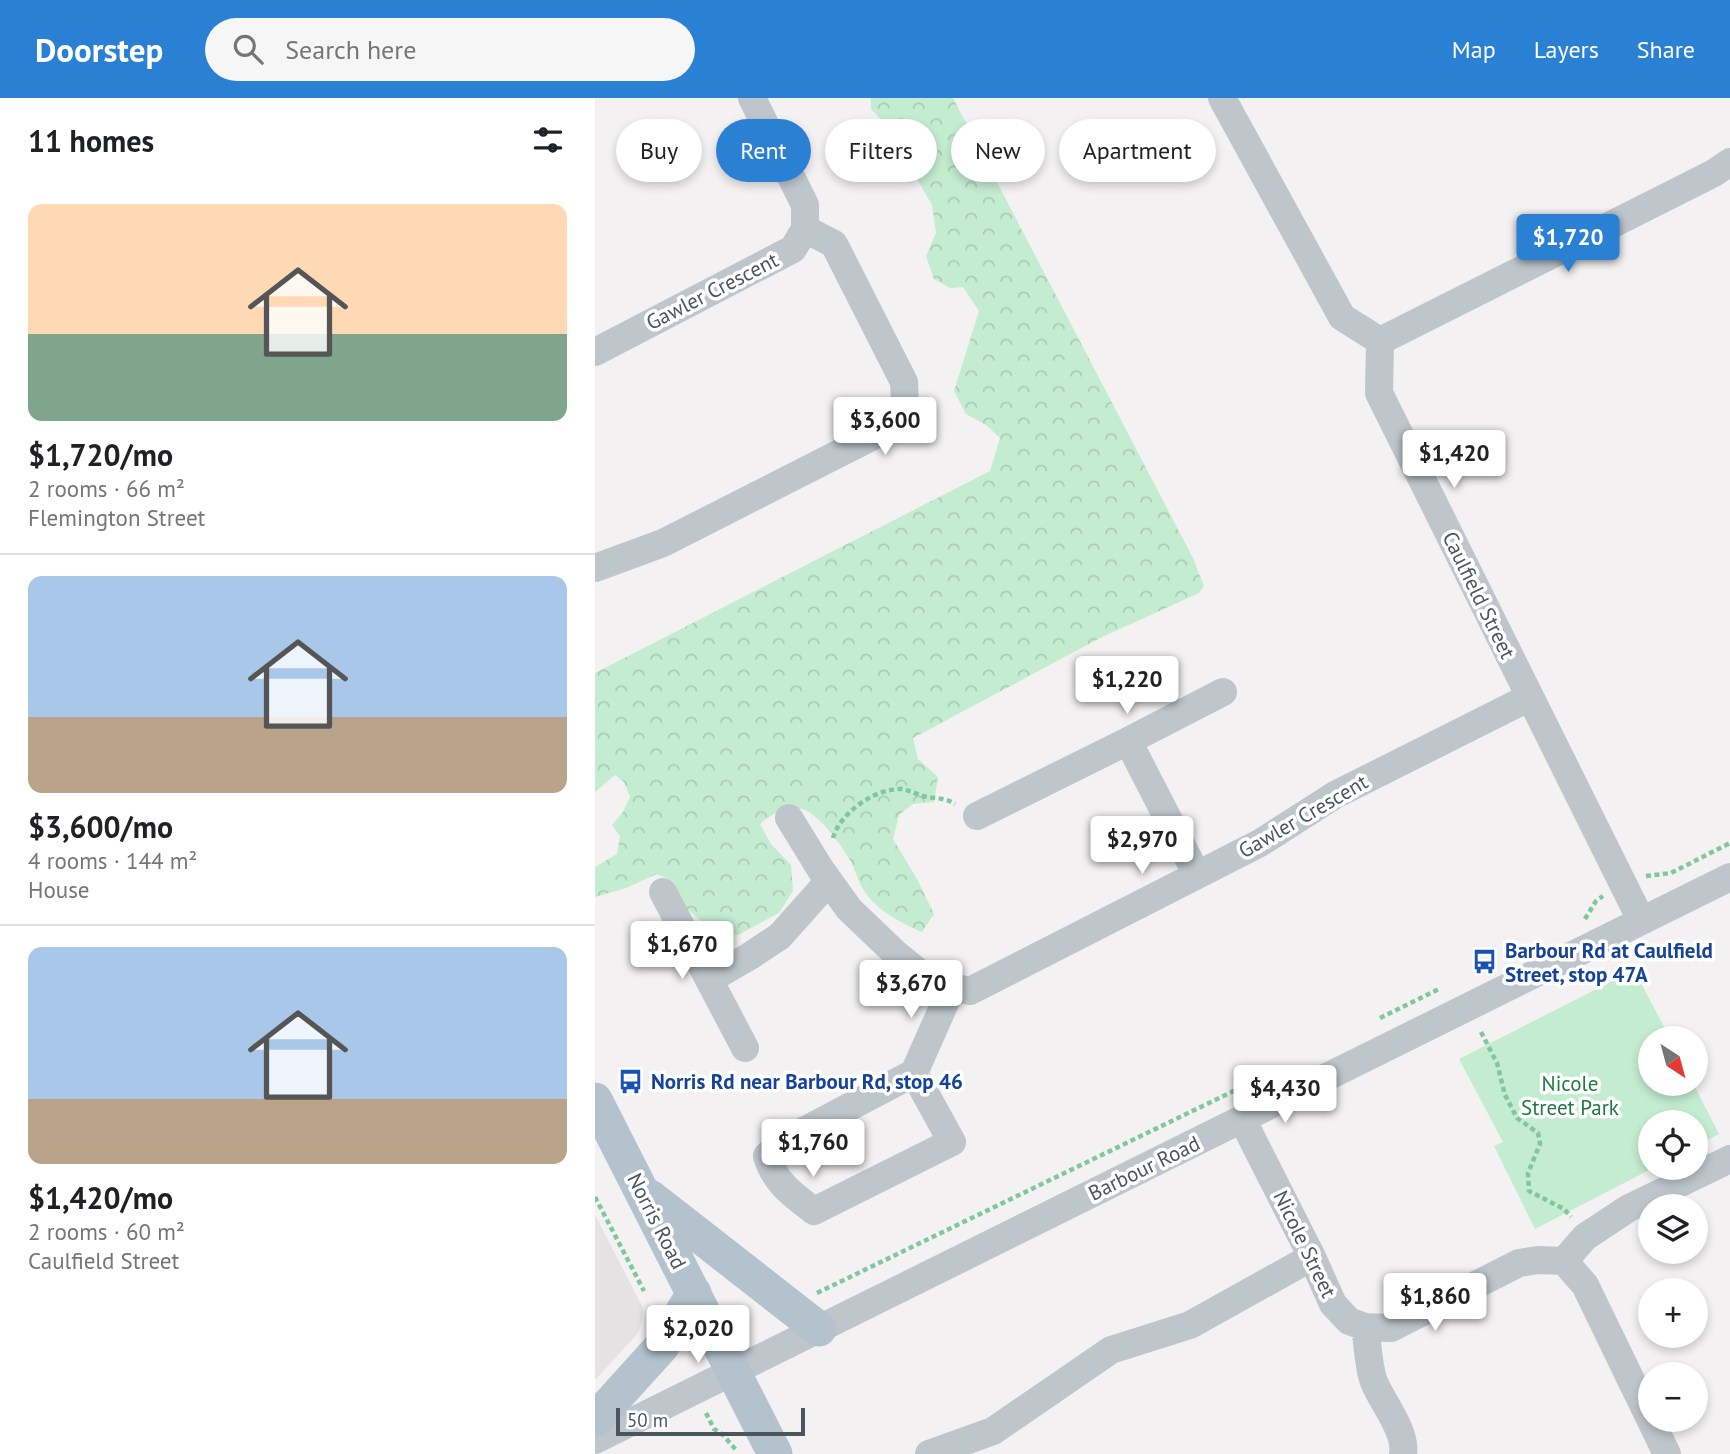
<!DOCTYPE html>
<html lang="en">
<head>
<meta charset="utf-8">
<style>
  body { margin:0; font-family:"PT Sans",sans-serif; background:#f6f6f6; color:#202124; height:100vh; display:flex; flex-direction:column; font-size:26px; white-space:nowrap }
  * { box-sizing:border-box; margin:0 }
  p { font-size:23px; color:#757577 }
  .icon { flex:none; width:38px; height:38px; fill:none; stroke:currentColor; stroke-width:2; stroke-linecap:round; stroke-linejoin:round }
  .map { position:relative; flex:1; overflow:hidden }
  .panel { display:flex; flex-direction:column; background:#fff; width:595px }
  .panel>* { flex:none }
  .banner { position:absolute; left:21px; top:21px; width:665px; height:63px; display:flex; gap:14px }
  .needle { width:46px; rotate:144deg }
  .buttons { position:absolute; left:1043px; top:928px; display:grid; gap:14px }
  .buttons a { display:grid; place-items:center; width:70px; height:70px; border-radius:50%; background:#fff; box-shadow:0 4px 10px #0003; font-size:35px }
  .scale { position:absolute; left:21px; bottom:18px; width:189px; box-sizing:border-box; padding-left:7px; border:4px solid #4a555c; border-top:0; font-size:19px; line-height:24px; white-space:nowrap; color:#4a555c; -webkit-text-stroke:5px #fff; paint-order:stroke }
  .price { position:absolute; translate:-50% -60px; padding:0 16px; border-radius:7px; background:#fff; color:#222; font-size:23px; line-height:46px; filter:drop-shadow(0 2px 4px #0008) }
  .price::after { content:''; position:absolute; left:50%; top:42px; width:21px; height:16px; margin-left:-10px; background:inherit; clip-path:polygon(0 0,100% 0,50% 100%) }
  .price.current { background:#2a81d4; color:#fff }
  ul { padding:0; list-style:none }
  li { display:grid; align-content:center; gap:14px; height:371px; padding:0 28px }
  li+li { border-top:2px solid #e0e0e0 }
  li span { display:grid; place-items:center; height:217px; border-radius:14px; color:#555 }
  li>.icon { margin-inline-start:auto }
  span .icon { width:126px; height:126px; fill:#fffc; stroke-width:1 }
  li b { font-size:30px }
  h2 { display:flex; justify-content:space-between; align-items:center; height:84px; padding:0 28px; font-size:30px }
  .tag { padding:0 24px; border-radius:32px; background:#fff; box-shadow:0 4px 10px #0003; font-size:24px; line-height:63px }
  .tag.current { background:#2a81d4; color:#fff }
  header { display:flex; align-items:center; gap:42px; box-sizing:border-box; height:98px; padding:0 35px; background:#2a81d4; color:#fff }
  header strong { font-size:33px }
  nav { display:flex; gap:38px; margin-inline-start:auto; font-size:24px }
  .search { width:490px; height:63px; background:#f6f6f6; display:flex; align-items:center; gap:18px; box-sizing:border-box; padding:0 24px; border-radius:38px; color:#757577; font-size:26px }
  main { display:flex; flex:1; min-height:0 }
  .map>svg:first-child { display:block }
  .education { fill:#e4e2e2 }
  .forest { fill:url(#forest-crowns) }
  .park { fill:#c4ecd0 }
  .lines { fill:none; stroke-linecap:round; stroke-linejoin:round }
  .path { stroke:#7fc79e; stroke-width:4.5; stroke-dasharray:5 3.5; stroke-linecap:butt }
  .minor { stroke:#bec6cc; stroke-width:28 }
  .major { stroke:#b3c2cc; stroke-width:35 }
  .labels { text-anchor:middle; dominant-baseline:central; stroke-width:7; stroke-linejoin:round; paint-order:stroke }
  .street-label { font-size:21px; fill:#4a555c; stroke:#fff }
  .transit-label { font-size:21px; font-weight:bold; fill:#164399; stroke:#fff; text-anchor:start }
  .park-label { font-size:21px; fill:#207845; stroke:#fff }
</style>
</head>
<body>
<header>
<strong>Doorstep</strong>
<div class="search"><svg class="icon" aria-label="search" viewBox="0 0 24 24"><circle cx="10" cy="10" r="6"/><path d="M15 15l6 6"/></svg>Search here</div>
<nav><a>Map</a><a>Layers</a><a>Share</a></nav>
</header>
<main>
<section class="panel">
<h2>11 homes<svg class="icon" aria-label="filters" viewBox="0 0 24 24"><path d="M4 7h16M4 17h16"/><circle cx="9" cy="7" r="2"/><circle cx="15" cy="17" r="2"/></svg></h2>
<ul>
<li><span style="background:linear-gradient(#ffd9b3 60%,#7fa58c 0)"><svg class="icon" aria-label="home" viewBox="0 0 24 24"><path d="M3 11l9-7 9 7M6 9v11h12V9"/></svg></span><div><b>$1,720/mo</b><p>2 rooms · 66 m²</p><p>Flemington Street</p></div></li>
<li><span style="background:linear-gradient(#a9c7e8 65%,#b9a48a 0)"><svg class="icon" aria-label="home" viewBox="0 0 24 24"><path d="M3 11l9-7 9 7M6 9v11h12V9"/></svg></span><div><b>$3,600/mo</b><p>4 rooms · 144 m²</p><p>House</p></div></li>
<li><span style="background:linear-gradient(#a9c7e8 70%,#b9a48a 0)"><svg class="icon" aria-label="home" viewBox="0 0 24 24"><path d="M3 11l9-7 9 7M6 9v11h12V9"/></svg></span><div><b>$1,420/mo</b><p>2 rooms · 60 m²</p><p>Caulfield Street</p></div></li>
</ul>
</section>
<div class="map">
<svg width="1135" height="1356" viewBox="0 0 1135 1356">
  <defs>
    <pattern id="forest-crowns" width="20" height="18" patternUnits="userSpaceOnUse" patternTransform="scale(1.75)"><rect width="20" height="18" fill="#c4ecd0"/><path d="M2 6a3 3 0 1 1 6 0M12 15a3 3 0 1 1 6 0" fill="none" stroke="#aaccb5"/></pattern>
  </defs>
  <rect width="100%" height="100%" fill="#f3f1f1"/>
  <!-- education -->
  <path class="education" d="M 0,1117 L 48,1210 L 47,1223 L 43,1235 L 0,1282 Z"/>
  <!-- forest -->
  <path class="forest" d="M 276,0 L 358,0 L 598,460 L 609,488 L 604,495 L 507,539 L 318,640 L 323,661 L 343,679 L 339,704 L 318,706 L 304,717 L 298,741 L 322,781 L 339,816 L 327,834 C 308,826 281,812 270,794 C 264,786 261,774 256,764 C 248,749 226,719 210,712 C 194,706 176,716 165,726 L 176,746 L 196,767 L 198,793 L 184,815 L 143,837 L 117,832 L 92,811 L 78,783 L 62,776 L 31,790 L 0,799 L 0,769 L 22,756 L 25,738 L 17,727 L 28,714 L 35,699 L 29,684 L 20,677 L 0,694 L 0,575 L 395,373 L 405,340 L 391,327 L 371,316 L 359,293 L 384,213 L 368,189 L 355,190 L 339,181 L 331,158 L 341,135 L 337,107 L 291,27 L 276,11 Z"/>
  <!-- park -->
  <path class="park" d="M 1039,872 L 1075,940 L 1055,940 L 1055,985 L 1098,985 L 1124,1036 L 1101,1048 L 1101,1024 L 1055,1024 L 1055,1069 L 1060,1069 L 940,1131 L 899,1048 L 908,1044 L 864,961 Z"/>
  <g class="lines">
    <!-- path -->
    <path class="path" d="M 238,740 C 245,715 280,690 307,691 C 314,692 321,696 328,698 C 340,701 349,699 360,706
      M 1051,778 L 1076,775 L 1135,745
      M 990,821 L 1001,803 L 1008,798
      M 785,920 L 846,890
      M 886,934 L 902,965 L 910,997 L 922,1020 L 943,1035 L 945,1046 L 933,1075 L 934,1093 L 969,1111 L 976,1119
      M 0,1099 L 49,1193
      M 222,1195 L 649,988
      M 111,1315 L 119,1331 L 127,1336 L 142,1353"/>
    <!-- minor -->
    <path class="minor" d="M 627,0 L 747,219 L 785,243 L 784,295 L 1046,822
      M 785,243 L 1119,75 L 1135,64
      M 0,254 L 198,151 L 210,131 L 210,107 L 157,0
      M 0,470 L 68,445 L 300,327 L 310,307 L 309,284 L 239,146 L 210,131
      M 533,643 L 628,594
      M 382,718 L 533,643 L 602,777
      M 194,720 L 226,772 L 254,811 L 300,855 L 337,885 L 375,893 L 665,745 L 740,697 L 935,599
      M 68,794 L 150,950
      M 114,882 L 155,858 L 185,838 L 234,783
      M 319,975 L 357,1044 L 219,1113 C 198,1097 180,1085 172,1058 L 184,1046 L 319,975 L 357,889
      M 647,1021 L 717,1159 L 738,1206 L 754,1223 L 770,1229 L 796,1230 L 924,1165 L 943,1162 L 969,1163 L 990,1139 L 1034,1110 L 1135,1061
      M 969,1163 L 990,1187 L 1072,1356
      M 770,1229 C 773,1246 773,1268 779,1284 C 787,1304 812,1334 808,1356
      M 0,1342 L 1135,779
      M 334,1356 L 398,1333 L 516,1252 L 595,1227 L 717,1159"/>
    <!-- major -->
    <path class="major" d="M 0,1002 L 180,1356
      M 55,1099 L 224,1231
      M 0,1322 L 67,1248 L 99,1195"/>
  </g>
  <!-- icons -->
  <defs>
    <symbol id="bus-bare" viewBox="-9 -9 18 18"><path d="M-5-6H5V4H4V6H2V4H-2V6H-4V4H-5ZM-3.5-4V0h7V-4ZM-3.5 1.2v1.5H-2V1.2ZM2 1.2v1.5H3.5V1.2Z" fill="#1a4fb4" stroke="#fff" stroke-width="2.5" paint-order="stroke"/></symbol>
  </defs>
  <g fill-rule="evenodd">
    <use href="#bus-bare" x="872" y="846" width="35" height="35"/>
    <use href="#bus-bare" x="18" y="966" width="35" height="35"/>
  </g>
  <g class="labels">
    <!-- street labels -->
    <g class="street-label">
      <text transform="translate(117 193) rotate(-27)">Gawler Crescent</text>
      <text transform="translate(884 497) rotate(64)">Caulfield Street</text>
      <text transform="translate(708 718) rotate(-30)">Gawler Crescent</text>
      <text transform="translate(549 1070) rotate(-26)">Barbour Road</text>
      <text transform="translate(62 1123) rotate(63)">Norris Road</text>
      <text transform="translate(710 1146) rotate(64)">Nicole Street</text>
    </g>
    <!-- transit labels -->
    <g class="transit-label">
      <text x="910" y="852">Barbour Rd at Caulfield<tspan x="910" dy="24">Street, stop 47A</tspan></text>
      <text x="56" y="983">Norris Rd near Barbour Rd, stop 46</text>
    </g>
    <!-- park labels -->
    <g class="park-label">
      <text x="975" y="985">Nicole<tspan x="975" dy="24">Street Park</tspan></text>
    </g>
  </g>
</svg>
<div class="buttons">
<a><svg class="needle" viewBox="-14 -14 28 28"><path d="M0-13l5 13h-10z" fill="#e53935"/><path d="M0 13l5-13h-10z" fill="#757577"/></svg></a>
<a><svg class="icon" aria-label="locate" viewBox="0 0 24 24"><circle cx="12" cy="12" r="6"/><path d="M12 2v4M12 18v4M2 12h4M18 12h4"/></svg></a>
<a><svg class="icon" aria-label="layers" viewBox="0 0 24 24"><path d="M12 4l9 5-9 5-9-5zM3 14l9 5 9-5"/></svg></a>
<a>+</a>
<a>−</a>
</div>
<div class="scale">50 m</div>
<b class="price current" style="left:973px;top:176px">$1,720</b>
<b class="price" style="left:290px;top:359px">$3,600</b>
<b class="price" style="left:859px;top:392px">$1,420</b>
<b class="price" style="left:532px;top:618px">$1,220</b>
<b class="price" style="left:547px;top:778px">$2,970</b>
<b class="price" style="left:87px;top:883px">$1,670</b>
<b class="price" style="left:316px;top:922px">$3,670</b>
<b class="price" style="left:690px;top:1027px">$4,430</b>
<b class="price" style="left:218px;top:1081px">$1,760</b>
<b class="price" style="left:840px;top:1235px">$1,860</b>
<b class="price" style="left:103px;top:1267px">$2,020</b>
<div class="banner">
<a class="tag">Buy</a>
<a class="tag current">Rent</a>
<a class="tag">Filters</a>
<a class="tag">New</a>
<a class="tag">Apartment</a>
</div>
</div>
</main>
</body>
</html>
